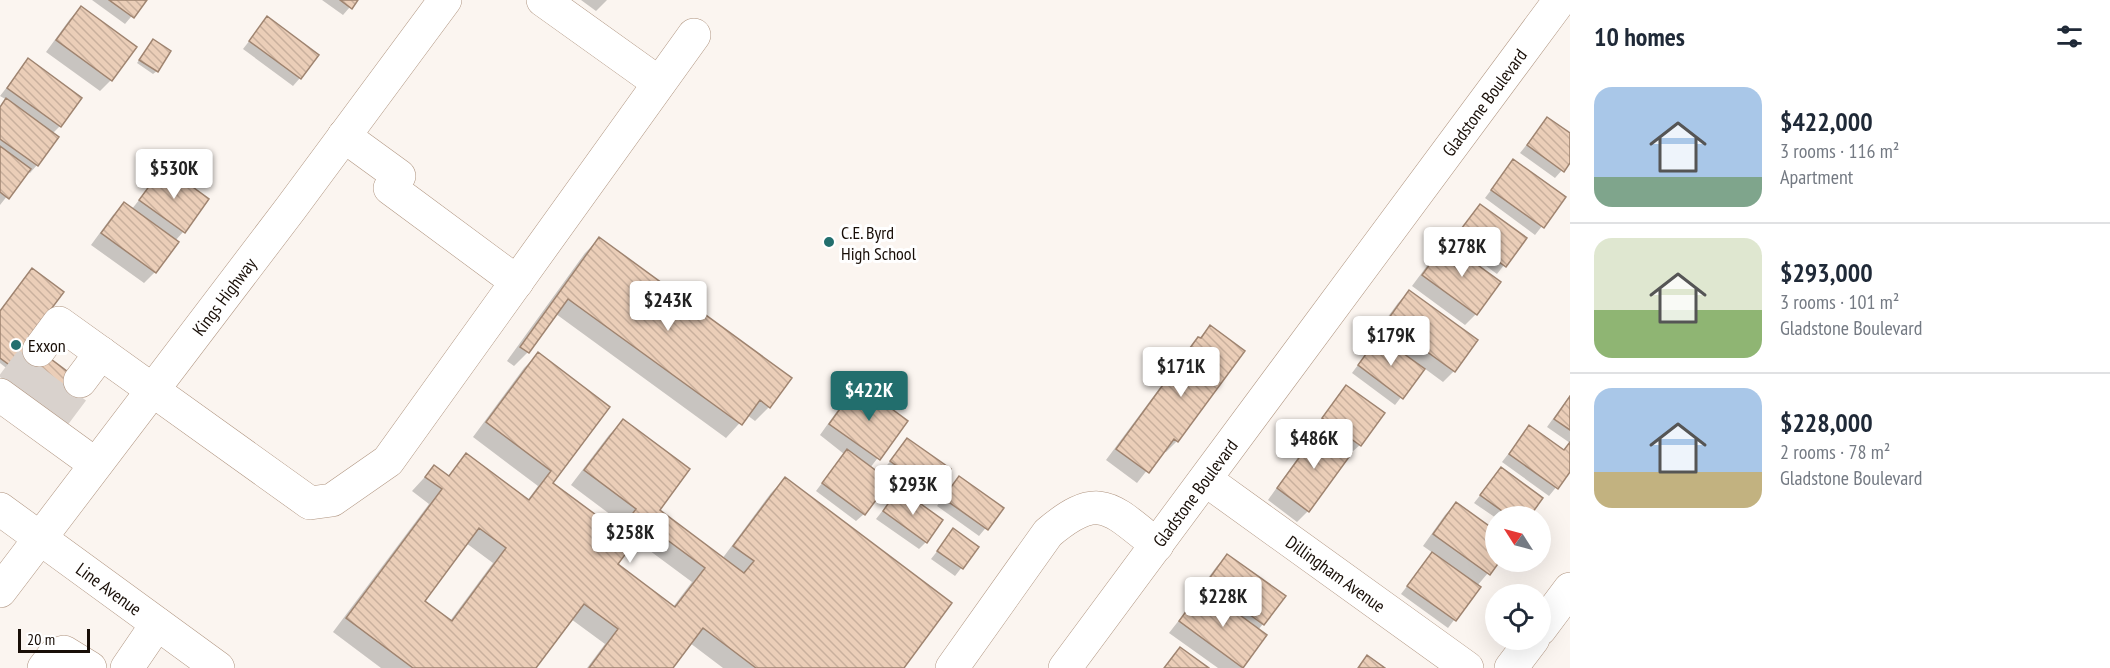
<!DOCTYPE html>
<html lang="en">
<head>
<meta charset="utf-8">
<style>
  body { margin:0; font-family:"PT Sans Narrow",sans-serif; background:#f2f2f3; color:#1f2937; height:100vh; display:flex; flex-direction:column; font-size:22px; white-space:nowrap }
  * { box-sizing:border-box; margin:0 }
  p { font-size:20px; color:#747a83 }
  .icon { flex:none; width:33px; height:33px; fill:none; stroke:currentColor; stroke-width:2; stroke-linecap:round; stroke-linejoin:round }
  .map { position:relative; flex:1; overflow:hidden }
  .sheet { display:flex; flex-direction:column; background:#fff; width:540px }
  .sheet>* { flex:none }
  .needle { width:39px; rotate:306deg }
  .fabs { position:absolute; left:1485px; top:506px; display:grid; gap:12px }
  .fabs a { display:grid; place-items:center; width:66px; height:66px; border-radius:50%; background:#fff; box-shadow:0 6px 24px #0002; font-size:30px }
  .scale { position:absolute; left:18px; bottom:15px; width:72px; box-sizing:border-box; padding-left:6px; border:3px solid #180e07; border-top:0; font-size:16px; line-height:21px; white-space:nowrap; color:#180e07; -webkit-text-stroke:4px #fff; paint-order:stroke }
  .price { position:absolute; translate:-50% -51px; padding:0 14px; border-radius:6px; background:#fff; color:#222; font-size:20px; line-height:39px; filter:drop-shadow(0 2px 3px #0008) }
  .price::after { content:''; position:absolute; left:50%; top:36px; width:18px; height:14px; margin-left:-9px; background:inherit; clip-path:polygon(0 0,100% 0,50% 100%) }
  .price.on { background:#226e6d; color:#fff }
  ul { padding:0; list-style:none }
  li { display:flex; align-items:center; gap:18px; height:150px; padding:0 24px }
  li+li { border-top:2px solid #e0e1e3 }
  li span { display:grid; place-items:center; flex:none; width:168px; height:120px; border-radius:18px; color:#555 }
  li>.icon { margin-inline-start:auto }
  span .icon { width:72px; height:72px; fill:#fffc; stroke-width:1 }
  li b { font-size:26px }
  h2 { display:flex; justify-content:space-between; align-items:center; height:72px; padding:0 24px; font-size:26px }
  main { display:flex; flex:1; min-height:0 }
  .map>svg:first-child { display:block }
  .shadow { fill:#0003; fill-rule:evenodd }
  .building { fill:url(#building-back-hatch); stroke:#9f8470; stroke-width:1.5; fill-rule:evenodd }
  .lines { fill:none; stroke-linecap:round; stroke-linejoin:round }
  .minor-tunnel { stroke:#d9d2cd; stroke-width:33; stroke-dasharray:33 16; stroke-linecap:butt }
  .minor-casing { stroke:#b09580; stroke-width:34 }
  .major-casing { stroke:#b09580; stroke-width:34 }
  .minor { stroke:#fff; stroke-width:33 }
  .major { stroke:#fff; stroke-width:33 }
  .poi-dot { fill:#226e6d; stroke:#fff; stroke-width:2 }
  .labels { text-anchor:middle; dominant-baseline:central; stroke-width:6; stroke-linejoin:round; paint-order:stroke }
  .street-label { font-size:18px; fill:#180e07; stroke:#fff }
  .poi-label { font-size:18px; fill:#180e07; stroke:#fff; text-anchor:start }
</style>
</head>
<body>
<main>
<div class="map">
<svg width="1570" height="668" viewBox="0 0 1570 668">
  <defs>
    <pattern id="building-back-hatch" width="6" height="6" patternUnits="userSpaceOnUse" patternTransform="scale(1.5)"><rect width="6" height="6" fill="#ebceb8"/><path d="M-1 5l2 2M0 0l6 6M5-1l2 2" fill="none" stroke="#c9b09d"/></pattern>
  </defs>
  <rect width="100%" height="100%" fill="#fbf5f0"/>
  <!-- shadow -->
  <path class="shadow" d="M 92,0 L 145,0 L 125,24 Z
    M 322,0 L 356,0 L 343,15 Z
    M 581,0 L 607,0 L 596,11 Z
    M 81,8 L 111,80 L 100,91 L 46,52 L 70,19 Z
    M 267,18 L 300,78 L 293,86 L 243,49 Z
    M 150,44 L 157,71 L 153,74 L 137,63 Z
    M 28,60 L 60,126 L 52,134 L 57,138 L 37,165 L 30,173 L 27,171 L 0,205 L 0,107 L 7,100 L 0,96 Z
    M 1547,119 L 1570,135 L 1570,161 L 1555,178 L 1520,153 Z
    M 1513,161 L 1564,198 L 1535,235 L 1485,198 Z
    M 164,168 L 183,232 L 175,241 L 155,272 L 144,283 L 91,245 L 113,215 L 124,204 L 132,209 Z
    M 1480,206 L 1525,238 L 1497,274 L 1452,241 Z
    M 599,239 L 769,407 L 755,421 L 747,415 L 726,438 L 556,314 L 528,352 L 514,366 L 507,361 L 585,253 Z
    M 1446,244 L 1476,314 L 1465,325 L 1412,286 L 1435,255 Z
    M 1409,292 L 1454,371 L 1443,382 L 1424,368 L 1395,405 L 1352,373 L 1372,346 L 1381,336 L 1376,333 L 1398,303 Z
    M 0,312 L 25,341 L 53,423 L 10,371 L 0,363 Z
    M 1210,327 L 1243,351 L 1177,441 L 1166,452 L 1163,450 L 1137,483 L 1106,460 L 1188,350 Z
    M 538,354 L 608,407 L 551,483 L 617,532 L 623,524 L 571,485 L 609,435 L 623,421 L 658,510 L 722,559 L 771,493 L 785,479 L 902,668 L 723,668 L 690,643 L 671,668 L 587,668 L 605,644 L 571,619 L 534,668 L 381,668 L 333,632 L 429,504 L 412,491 L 434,467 L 447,477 L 467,455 L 527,501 L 538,486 L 473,437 L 524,368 ZM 634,539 L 692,582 L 673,607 L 616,564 ZM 466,543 L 493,563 L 450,621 L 423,601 Z
    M 858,386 L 906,421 L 870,468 L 864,514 L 856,521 L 816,491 L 844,454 L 820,435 L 847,397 Z
    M 1339,394 L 1360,445 L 1352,452 L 1308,511 L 1297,522 L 1268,500 L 1309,442 L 1321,430 L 1316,426 Z
    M 1570,395 L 1570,443 L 1547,427 Z
    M 1529,427 L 1562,451 L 1570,444 L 1570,470 L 1549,496 L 1502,462 Z
    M 907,440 L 932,492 L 925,499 L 884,469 Z
    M 1501,469 L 1529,516 L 1496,516 L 1496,518 L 1474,503 Z
    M 959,478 L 1002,508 L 979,536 L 937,506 Z
    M 899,490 L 926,542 L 919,549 L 876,519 Z
    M 1456,504 L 1496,561 L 1498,561 L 1477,586 L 1479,587 L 1448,628 L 1401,594 L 1433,553 L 1423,546 L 1445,515 Z
    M 954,530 L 977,548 L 955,576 L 931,559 Z
    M 1228,555 L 1263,624 L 1258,630 L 1241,668 L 1218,668 L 1169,633 L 1198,596 L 1196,594 L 1217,566 Z"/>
  <!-- building -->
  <path class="building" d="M 109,0 L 147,0 L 134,18 Z
    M 340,0 L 358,0 L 352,9 Z
    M 81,6 L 137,47 L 112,81 L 56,40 Z
    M 267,16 L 319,55 L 301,79 L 249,41 Z
    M 153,39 L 171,51 L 158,72 L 139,60 Z
    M 28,58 L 82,98 L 61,127 L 7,88 Z
    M 6,98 L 59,137 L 38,166 L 0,139 L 0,107 Z
    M 1547,117 L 1570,133 L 1570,163 L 1564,172 L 1527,145 Z
    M 0,146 L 31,169 L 9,199 L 0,192 Z
    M 1513,159 L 1566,197 L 1544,228 L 1491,190 Z
    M 164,166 L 209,199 L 185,233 L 139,200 Z
    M 124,202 L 179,242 L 156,273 L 101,233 Z
    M 1480,204 L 1527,238 L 1506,267 L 1458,233 Z
    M 599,237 L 792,378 L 770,408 L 760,400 L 742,425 L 568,299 L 529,353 L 520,347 Z
    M 1446,242 L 1501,282 L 1477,315 L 1422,275 Z
    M 32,268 L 64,292 L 27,341 L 84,384 L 58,420 L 3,379 L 12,367 L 0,358 L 0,311 Z
    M 1409,290 L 1478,340 L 1455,372 L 1386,322 Z
    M 1210,325 L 1245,351 L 1178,442 L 1174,439 L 1149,473 L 1116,449 L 1198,337 L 1201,338 Z
    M 1379,336 L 1425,369 L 1403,399 L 1358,365 Z
    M 538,352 L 610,407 L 553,483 L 619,532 L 636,509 L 584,470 L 623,419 L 690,469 L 660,510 L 744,573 L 754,561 L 733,546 L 785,477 L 952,603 L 904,668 L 756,668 L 703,628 L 673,668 L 589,668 L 618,629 L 584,604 L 536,668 L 413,668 L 346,618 L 442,489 L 425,477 L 434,465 L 449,476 L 466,453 L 529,500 L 551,471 L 486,422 ZM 647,525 L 705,568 L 675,607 L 618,564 ZM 479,528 L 506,548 L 452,621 L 425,601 Z
    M 858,384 L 908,421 L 880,460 L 829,424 Z
    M 1346,385 L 1385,413 L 1361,446 L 1322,418 Z
    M 1570,396 L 1570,430 L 1554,419 Z
    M 1529,425 L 1564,450 L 1570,442 L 1570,472 L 1558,489 L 1509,454 Z
    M 1320,429 L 1352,453 L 1309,512 L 1277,488 Z
    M 907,438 L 951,469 L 934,493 L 890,461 Z
    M 847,449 L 890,481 L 865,515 L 822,483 Z
    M 1501,467 L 1543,498 L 1530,516 L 1509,516 L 1480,495 Z
    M 959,476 L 1004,508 L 988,530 L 943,498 Z
    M 899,488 L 943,520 L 927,543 L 883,511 Z
    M 1456,502 L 1496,531 L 1496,561 L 1500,561 L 1490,575 L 1433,534 Z
    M 953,528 L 979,547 L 963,569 L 937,551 Z
    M 1432,552 L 1481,587 L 1456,621 L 1407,586 Z
    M 1227,554 L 1286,596 L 1264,625 L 1206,583 Z
    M 1203,588 L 1267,635 L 1243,668 L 1179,621 Z
    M 1180,647 L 1209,668 L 1164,668 Z
    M 1367,655 L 1385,668 L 1358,668 Z"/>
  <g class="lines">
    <!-- minor-tunnel -->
    <path class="minor-tunnel" d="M 12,386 L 39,350
      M 34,403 L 62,367
      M 53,417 L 80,381"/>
    <defs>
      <g id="minor">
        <path d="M 543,0 L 659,83"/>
        <path d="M 344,136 L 399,176"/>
        <path d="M 390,188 L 517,282"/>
        <path d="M 39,350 L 59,323 L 310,503 L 332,500 L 388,461 L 694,35"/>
        <path d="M 80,381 L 101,353"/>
        <path d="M 0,395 L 95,464"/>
        <path id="s1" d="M 1206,480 L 1467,668"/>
        <path d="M 1540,629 L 1570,589"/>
        <path d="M 44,668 L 54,655 L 64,652 L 90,668"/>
        <path d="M 127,668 L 157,624"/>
        <path d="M 952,668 L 1048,533 C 1100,489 1111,509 1157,545"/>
        <path id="s2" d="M 1065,668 L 1560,0"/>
        <path d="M 1511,668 L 1533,639"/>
      </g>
      <g id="major">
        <path id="s3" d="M 0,509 L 218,668"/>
        <path id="s4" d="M 0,591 L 291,208 L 445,0"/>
      </g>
    </defs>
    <!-- minor casing -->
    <use href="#minor" class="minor-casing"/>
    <!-- major casing -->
    <use href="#major" class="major-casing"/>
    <!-- minor -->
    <use href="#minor" class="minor"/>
    <!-- major -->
    <use href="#major" class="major"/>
  </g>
  <!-- markers -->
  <g class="poi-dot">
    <circle cx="829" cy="242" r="6"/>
    <circle cx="16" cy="345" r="6"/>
  </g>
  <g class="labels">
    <!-- street labels -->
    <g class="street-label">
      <text stroke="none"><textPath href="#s2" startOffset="704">Gladstone Boulevard</textPath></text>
      <text stroke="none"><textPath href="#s4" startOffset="370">Kings Highway</textPath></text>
      <text stroke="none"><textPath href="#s2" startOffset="218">Gladstone Boulevard</textPath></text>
      <text stroke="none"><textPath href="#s1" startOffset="160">Dillingham Avenue</textPath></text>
      <text stroke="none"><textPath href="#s3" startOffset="135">Line Avenue</textPath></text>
    </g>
    <!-- poi labels -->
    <g class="poi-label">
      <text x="841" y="232">C.E. Byrd<tspan x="841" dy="21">High School</tspan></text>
      <text x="28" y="345">Exxon</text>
    </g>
  </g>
</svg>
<div class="fabs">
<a><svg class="needle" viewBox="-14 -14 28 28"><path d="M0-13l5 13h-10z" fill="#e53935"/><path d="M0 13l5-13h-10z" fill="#747a83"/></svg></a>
<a><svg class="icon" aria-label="locate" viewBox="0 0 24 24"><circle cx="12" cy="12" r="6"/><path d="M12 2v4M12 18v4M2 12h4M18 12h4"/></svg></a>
</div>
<div class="scale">20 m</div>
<b class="price" style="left:174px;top:200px">$530K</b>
<b class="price" style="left:1462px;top:278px">$278K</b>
<b class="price" style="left:668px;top:332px">$243K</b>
<b class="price" style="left:1391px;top:367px">$179K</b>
<b class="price" style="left:1181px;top:398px">$171K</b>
<b class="price on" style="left:869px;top:422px">$422K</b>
<b class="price" style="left:1314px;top:470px">$486K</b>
<b class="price" style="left:913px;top:516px">$293K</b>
<b class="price" style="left:630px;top:564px">$258K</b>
<b class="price" style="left:1223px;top:628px">$228K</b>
</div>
<section class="sheet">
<h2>10 homes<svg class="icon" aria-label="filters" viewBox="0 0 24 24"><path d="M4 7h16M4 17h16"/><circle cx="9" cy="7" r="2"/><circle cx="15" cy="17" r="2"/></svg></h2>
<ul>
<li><span style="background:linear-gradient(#a9c7e8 75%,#7fa58c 0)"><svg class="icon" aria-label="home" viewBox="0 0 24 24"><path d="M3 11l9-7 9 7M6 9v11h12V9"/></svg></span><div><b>$422,000</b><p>3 rooms · 116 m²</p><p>Apartment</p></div></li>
<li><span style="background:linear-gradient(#dfe7d0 60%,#8fb573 0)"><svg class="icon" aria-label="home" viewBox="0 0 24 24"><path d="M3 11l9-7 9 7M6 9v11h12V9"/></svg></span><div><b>$293,000</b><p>3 rooms · 101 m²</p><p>Gladstone Boulevard</p></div></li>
<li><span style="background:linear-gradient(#a9c7e8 70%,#c2b280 0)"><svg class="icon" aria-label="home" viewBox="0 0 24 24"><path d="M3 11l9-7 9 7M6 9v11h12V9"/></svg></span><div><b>$228,000</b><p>2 rooms · 78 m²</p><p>Gladstone Boulevard</p></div></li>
</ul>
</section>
</main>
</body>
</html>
